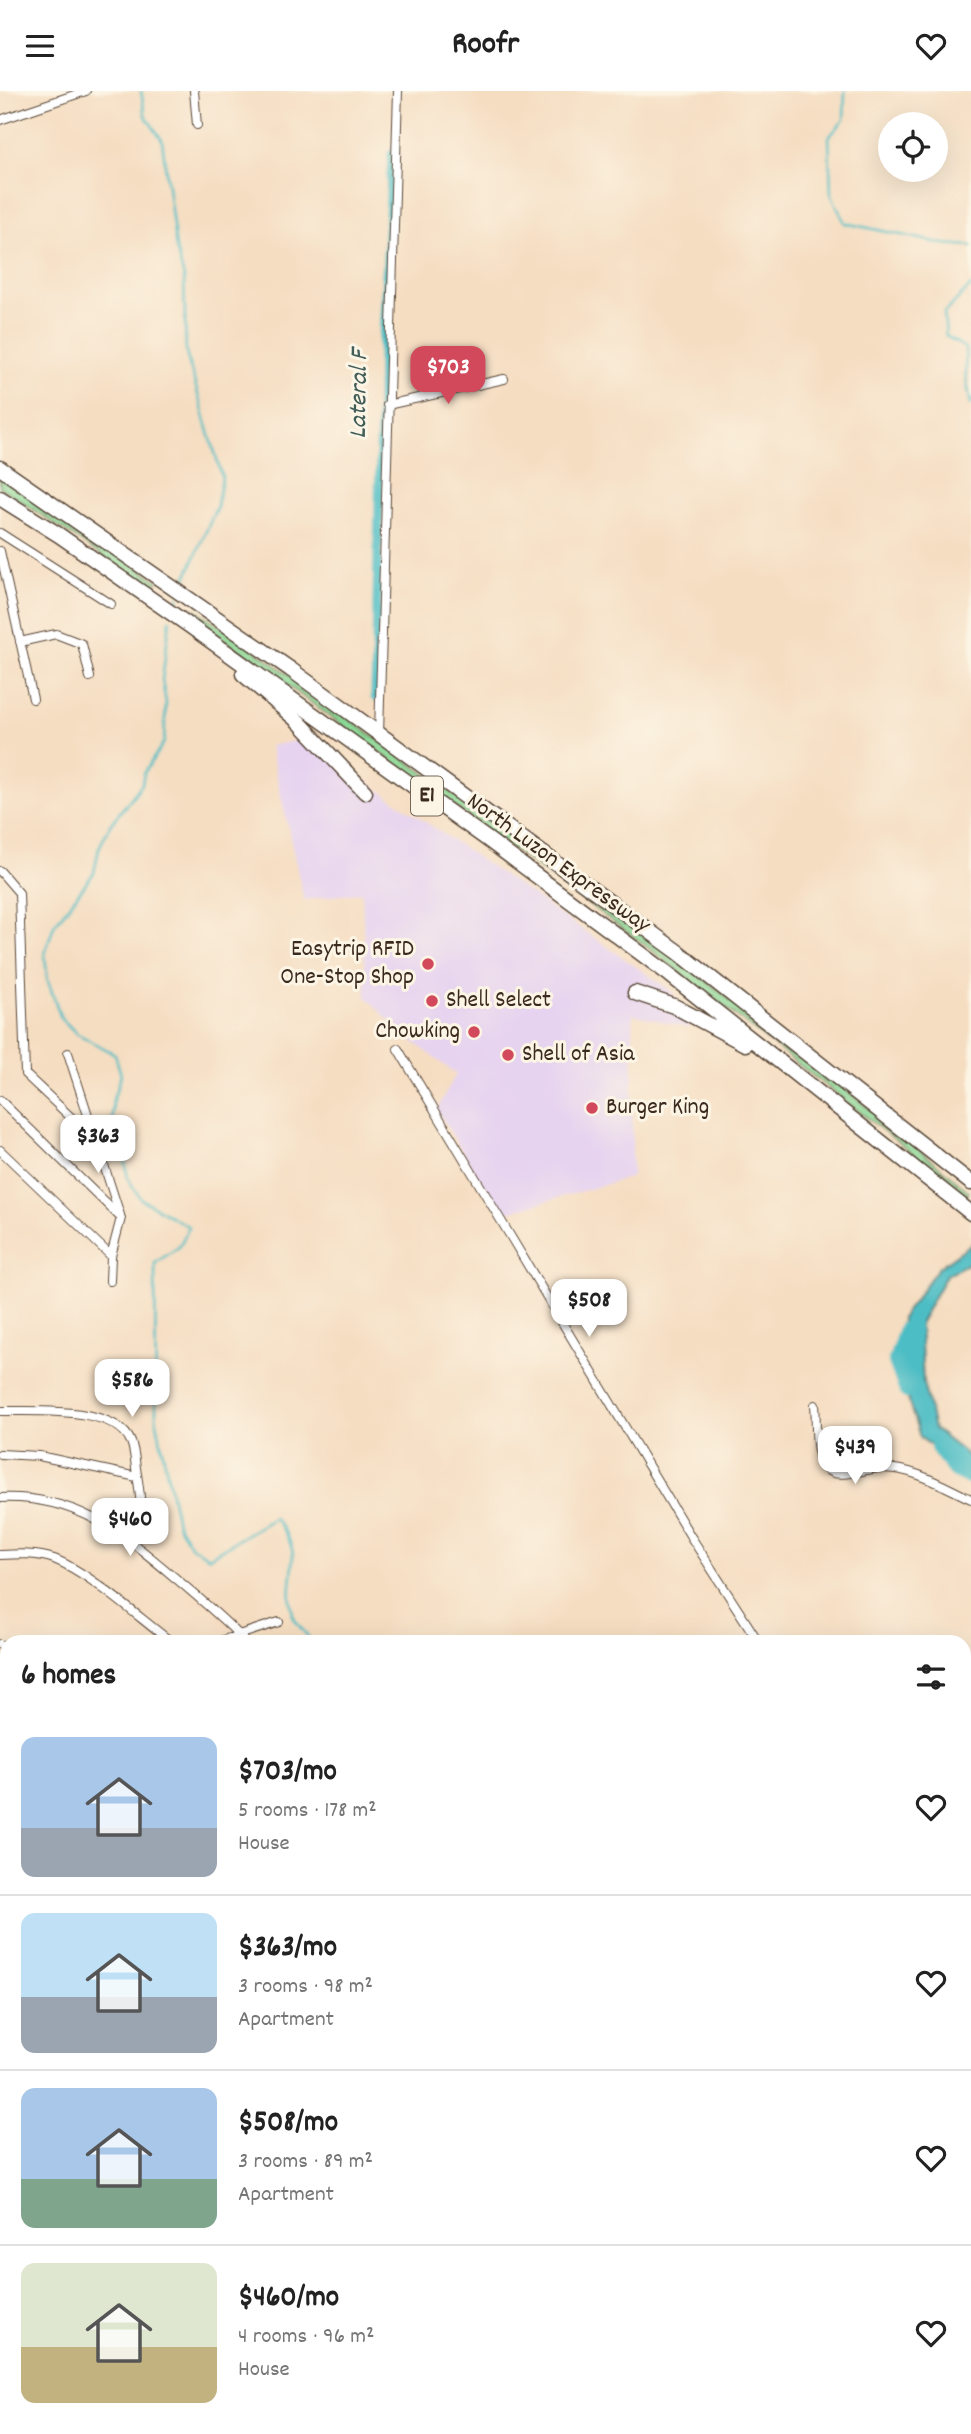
<!DOCTYPE html>
<html lang="en">
<head>
<meta charset="utf-8">
<style>
  body { margin:0; font-family:Dekko,sans-serif; background:#f6f6f6; color:#222; height:100vh; display:flex; flex-direction:column; font-size:26px; white-space:nowrap }
  * { box-sizing:border-box; margin:0 }
  p { font-size:23px; color:#767676 }
  .icon { flex:none; width:38px; height:38px; fill:none; stroke:currentColor; stroke-width:2; stroke-linecap:round; stroke-linejoin:round }
  .map { position:relative; flex:1; overflow:hidden }
  .panel { position:absolute; left:0px; top:1544px; width:971px; height:800px; display:flex; flex-direction:column; background:#fff; border-radius:21px 21px 0 0; box-shadow:0 7px 28px #0002 }
  .panel>* { flex:none }
  .fabs { position:absolute; left:878px; top:21px; display:grid; gap:14px }
  .fabs a { display:grid; place-items:center; width:70px; height:70px; border-radius:50%; background:#fff; box-shadow:0 7px 28px #0002; font-size:35px }
  .price { position:absolute; translate:-50% -60px; padding:0 16px; border-radius:14px; background:#fff; color:#222; font-size:23px; line-height:46px; filter:drop-shadow(0 2px 4px #0008) }
  .price::after { content:''; position:absolute; left:50%; top:42px; width:21px; height:16px; margin-left:-10px; background:inherit; clip-path:polygon(0 0,100% 0,50% 100%) }
  .price.on { background:#d1495b; color:#fff }
  ul { padding:0; list-style:none }
  li { display:flex; align-items:center; gap:21px; height:175px; padding:0 21px }
  li+li { border-top:2px solid #e0e0e0 }
  li span { display:grid; place-items:center; flex:none; width:196px; height:140px; border-radius:14px; color:#555 }
  li>.icon { margin-inline-start:auto }
  span .icon { width:84px; height:84px; fill:#fffc; stroke-width:1 }
  li b { font-size:30px }
  h2 { display:flex; justify-content:space-between; align-items:center; height:84px; padding:0 21px; font-size:30px }
  header { display:flex; justify-content:space-between; align-items:center; height:91px; padding:0 21px; background:#fff; font-size:32px; font-weight:800 }
  .map>svg:first-child { display:block }
  .built { fill:#e6d3f0 }
  .green { fill:#8bd896; stroke:#63815a; stroke-width:2 }
  .water { fill:#4ebdc5; stroke:#447472; stroke-width:2 }
  .lines { fill:none; stroke-linecap:round; stroke-linejoin:round }
  .stream { stroke:#4ebdc5; stroke-width:2.5 }
  .canal { stroke:#4ebdc5; stroke-width:9 }
  .river { stroke:#4ebdc5; stroke-width:16 }
  .minor-casing { stroke:#574536; stroke-width:10 }
  .tertiary-casing { stroke:#574536; stroke-width:12 }
  .motorway-casing { stroke:#574536; stroke-width:17 }
  .minor { stroke:#fff; stroke-width:8 }
  .tertiary { stroke:#fff; stroke-width:10 }
  .motorway { stroke:#fff; stroke-width:14 }
  .poi-dot { fill:#d1495b; stroke:#fcf5e5; stroke-width:2.5 }
  .labels { text-anchor:middle; dominant-baseline:central; stroke-width:6; stroke-linejoin:round; paint-order:stroke }
  .shield { fill:#fcf5e5; stroke:#75675a; stroke-width:2 }
  .shield-label { font-size:23px; font-weight:bold; fill:#3b2a1e }
  .street-label { font-size:24px; fill:#3b2a1e; stroke:#fcf5e5 }
  .poi-label { font-size:24px; fill:#3b2a1e; stroke:#fcf5e5; text-anchor:start }
  .water-label { font-size:26px; font-style:italic; fill:#425d58; stroke:#fcf5e5 }
</style>
</head>
<body>
<header><svg class="icon" aria-label="menu" viewBox="0 0 24 24"><path d="M4 6h16M4 12h16M4 18h16"/></svg>Roofr<svg class="icon" aria-label="heart" viewBox="0 0 24 24"><path d="M12 20l-8-8c-3-5 5-10 8-4 3-6 11-1 8 4z"/></svg></header>
<div class="map">
<svg width="971" height="2343" viewBox="0 0 971 2343">
  <rect width="100%" height="100%" fill="#fcf5e5"/>
  <filter id="ink" filterUnits="userSpaceOnUse"><feTurbulence type="fractalNoise" baseFrequency=".0143" numOctaves="2"/><feDisplacementMap in="SourceGraphic" scale="14" xChannelSelector="R" yChannelSelector="G"/><feConvolveMatrix kernelMatrix="1 2 1 2 8 2 1 2 1" color-interpolation-filters="sRGB"/></filter>
  <filter id="wash" filterUnits="userSpaceOnUse"><feTurbulence type="fractalNoise" baseFrequency=".00686" numOctaves="4" result="noise"/><feDisplacementMap in="SourceGraphic" scale="28" xChannelSelector="R" yChannelSelector="G"/><feGaussianBlur stdDeviation="1.57" result="paint"/><feColorMatrix in="noise" values="0 0 0 0 0 0 0 0 0 0 0 0 0 0 0 0 0 1.4 0 .05"/><feComposite in="paint" operator="in"/></filter>
  <g filter="url(#wash)">
    <rect width="100%" height="100%" fill="#f5ddc1"/>
    <!-- built -->
    <path class="built" d="M 305,648 L 670,899 L 693,933 L 688,937 L 633,923 L 632,1086 L 501,1123 L 437,1019 L 456,983 L 402,942 L 366,906 L 362,801 L 304,809 L 270,655 Z"/>
    <!-- green -->
    <path class="green" d="M 0,384 L 158,490 L 151,498 L 0,396 Z
      M 195,518 L 262,564 C 500,739 745,908 969,1101 L 964,1108 L 902,1054 L 649,857 L 192,525 Z"/>
    <!-- water -->
    <path class="water" d="M 971,1153 L 971,1171 L 946,1184 L 920,1231 L 923,1291 L 934,1338 L 971,1367 L 971,1387 L 920,1346 L 899,1281 L 902,1226 L 938,1177 Z"/>
    <g class="lines">
      <!-- stream -->
      <path class="stream" d="M 141,0 L 145,24 L 162,49 L 176,158 L 184,187 L 186,262 L 222,386 L 217,415 L 182,496
        M 845,0 L 844,29 L 829,46 L 831,103 L 845,132 L 944,153 L 971,155
        M 971,195 L 944,222 L 946,245 L 965,257 L 966,288 L 971,313
        M 174,519 L 179,506
        M 170,529 L 162,589 L 166,612 L 164,651 L 144,682 L 142,693 L 110,734 L 99,757 L 94,782 L 54,834 L 45,863 L 47,887 L 61,927 L 76,942 L 115,963 L 121,984 L 113,1009 L 112,1035 L 124,1064 L 128,1088 L 141,1108 L 189,1136 L 179,1156 L 155,1172 L 156,1326 L 177,1433 L 191,1455 L 209,1466 L 274,1427 C 309,1465 283,1481 293,1524 C 296,1533 306,1543 312,1550
        M 740,2336 L 742,2343"/>
      <!-- canal -->
      <path class="canal" d="M 375,606 L 382,267 L 392,63"/>
      <!-- river -->
      <path class="river" d="M 906,1238 L 896,1270 L 907,1300
        M 938,1356 L 954,1378 L 971,1387"/>
    </g>
  </g>
  <g filter="url(#ink)">
    <g class="lines">
      <defs>
        <path id="minor" d="M 194,0 L 197,34
          M 0,29 L 86,0
          M 387,314 L 504,288
          M 0,442 L 111,513
          M 0,460 L 33,608
          M 20,551 L 56,543 L 82,553 L 90,586
          M 379,643 L 398,0
          M 0,780 L 19,802 L 25,983 L 95,1049
          M 398,958 L 691,1446 L 758,1550
          M 68,962 L 120,1124
          M 0,1009 L 121,1127 L 111,1165 L 110,1190
          M 0,1059 L 111,1165
          M 815,1314 C 817,1331 813,1364 826,1378 C 837,1389 865,1378 879,1377 C 913,1376 941,1394 971,1408
          M 0,1320 C 34,1321 116,1314 131,1351 C 135,1360 135,1374 137,1383 C 141,1409 144,1428 134,1452
          M 0,1363 L 39,1365 L 137,1386
          M 0,1407 C 74,1404 120,1440 173,1485 C 198,1506 222,1526 245,1550
          M 0,1464 C 18,1463 37,1462 54,1468 C 90,1482 138,1526 170,1550
          M 220,1550 L 279,1531
          M 0,1553 L 7,1556
          M 0,1613 L 7,1606
          M 0,1689 L 7,1687
          M 0,1759 L 7,1756
          M 0,1822 L 7,1820
          M 0,1873 L 7,1875
          M 964,1883 L 971,1894
          M 0,1908 L 7,1906
          M 0,1962 L 7,1960
          M 0,2034 L 7,2033
          M 964,2100 L 971,2099
          M 0,2145 L 7,2163
          M 0,2225 L 7,2223
          M 0,2277 L 7,2274
          M 72,2336 L 74,2343
          M 184,2336 L 186,2343
          M 638,2336 L 641,2343
          M 812,2336 L 826,2343
          M 912,2336 L 923,2343
          M 429,2342 L 444,2336
          M 690,2343 L 692,2336
          M 794,2343 L 795,2336
          M 859,2343 L 861,2336
          M 878,2343 L 880,2337 L 890,2343"/>
        <path id="tertiary" d="M 964,2136 L 971,2138
          M 19,2343 L 34,2336"/>
        <path id="motorway" d="M 0,377 L 290,578 L 678,861 L 971,1092
          M 0,407 L 59,444 L 190,535 L 487,748 L 670,884 L 971,1122
          M 243,583 L 299,631 L 365,701
          M 635,902 L 674,915 L 745,953"/>
      </defs>
      <!-- minor casing -->
      <use href="#minor" class="minor-casing"/>
      <!-- tertiary casing -->
      <use href="#tertiary" class="tertiary-casing"/>
      <!-- motorway casing -->
      <use href="#motorway" class="motorway-casing"/>
      <!-- minor -->
      <use href="#minor" class="minor"/>
      <!-- tertiary -->
      <use href="#tertiary" class="tertiary"/>
      <!-- motorway -->
      <use href="#motorway" class="motorway"/>
    </g>
  </g>
  <!-- markers -->
  <g class="poi-dot">
    <circle cx="428" cy="873" r="7"/>
    <circle cx="432" cy="910" r="7"/>
    <circle cx="474" cy="941" r="7"/>
    <circle cx="508" cy="964" r="7"/>
    <circle cx="592" cy="1017" r="7"/>
  </g>
  <g class="labels">
    <!-- shield labels -->
    <rect class="shield" x="411" y="685.5" width="32" height="39" rx="5"/>
    <g class="shield-label">
      <text x="427" y="705">E1</text>
    </g>
    <!-- street labels -->
    <g class="street-label">
      <text transform="translate(558 773) rotate(36)">North Luzon Expressway</text>
    </g>
    <!-- poi labels -->
    <g class="poi-label">
      <text x="414" y="859" text-anchor="end">Easytrip RFID<tspan x="414" dy="28">One-Stop Shop</tspan></text>
      <text x="446" y="910">Shell Select</text>
      <text x="460" y="941" text-anchor="end">Chowking</text>
      <text x="522" y="964">Shell of Asia</text>
      <text x="606" y="1017">Burger King</text>
    </g>
    <!-- water labels -->
    <g class="water-label">
      <text transform="translate(360 303) rotate(-89)">Lateral F</text>
    </g>
  </g>
</svg>
<div class="fabs">
<a><svg class="icon" aria-label="locate" viewBox="0 0 24 24"><circle cx="12" cy="12" r="6"/><path d="M12 2v4M12 18v4M2 12h4M18 12h4"/></svg></a>
</div>
<b class="price on" style="left:448px;top:315px">$703</b>
<b class="price" style="left:98px;top:1084px">$363</b>
<b class="price" style="left:589px;top:1248px">$508</b>
<b class="price" style="left:132px;top:1328px">$586</b>
<b class="price" style="left:855px;top:1395px">$439</b>
<b class="price" style="left:130px;top:1467px">$460</b>
<section class="panel">
<h2>6 homes<svg class="icon" aria-label="filters" viewBox="0 0 24 24"><path d="M4 7h16M4 17h16"/><circle cx="9" cy="7" r="2"/><circle cx="15" cy="17" r="2"/></svg></h2>
<ul>
<li><span style="background:linear-gradient(#a9c7e8 65%,#9aa5b1 0)"><svg class="icon" aria-label="home" viewBox="0 0 24 24"><path d="M3 11l9-7 9 7M6 9v11h12V9"/></svg></span><div><b>$703/mo</b><p>5 rooms · 178 m²</p><p>House</p></div><svg class="icon" aria-label="heart" viewBox="0 0 24 24"><path d="M12 20l-8-8c-3-5 5-10 8-4 3-6 11-1 8 4z"/></svg></li>
<li><span style="background:linear-gradient(#bfe0f5 60%,#9aa5b1 0)"><svg class="icon" aria-label="home" viewBox="0 0 24 24"><path d="M3 11l9-7 9 7M6 9v11h12V9"/></svg></span><div><b>$363/mo</b><p>3 rooms · 98 m²</p><p>Apartment</p></div><svg class="icon" aria-label="heart" viewBox="0 0 24 24"><path d="M12 20l-8-8c-3-5 5-10 8-4 3-6 11-1 8 4z"/></svg></li>
<li><span style="background:linear-gradient(#a9c7e8 65%,#7fa58c 0)"><svg class="icon" aria-label="home" viewBox="0 0 24 24"><path d="M3 11l9-7 9 7M6 9v11h12V9"/></svg></span><div><b>$508/mo</b><p>3 rooms · 89 m²</p><p>Apartment</p></div><svg class="icon" aria-label="heart" viewBox="0 0 24 24"><path d="M12 20l-8-8c-3-5 5-10 8-4 3-6 11-1 8 4z"/></svg></li>
<li><span style="background:linear-gradient(#dfe7d0 60%,#c2b280 0)"><svg class="icon" aria-label="home" viewBox="0 0 24 24"><path d="M3 11l9-7 9 7M6 9v11h12V9"/></svg></span><div><b>$460/mo</b><p>4 rooms · 96 m²</p><p>House</p></div><svg class="icon" aria-label="heart" viewBox="0 0 24 24"><path d="M12 20l-8-8c-3-5 5-10 8-4 3-6 11-1 8 4z"/></svg></li>
</ul>
</section>
</div>
</body>
</html>
